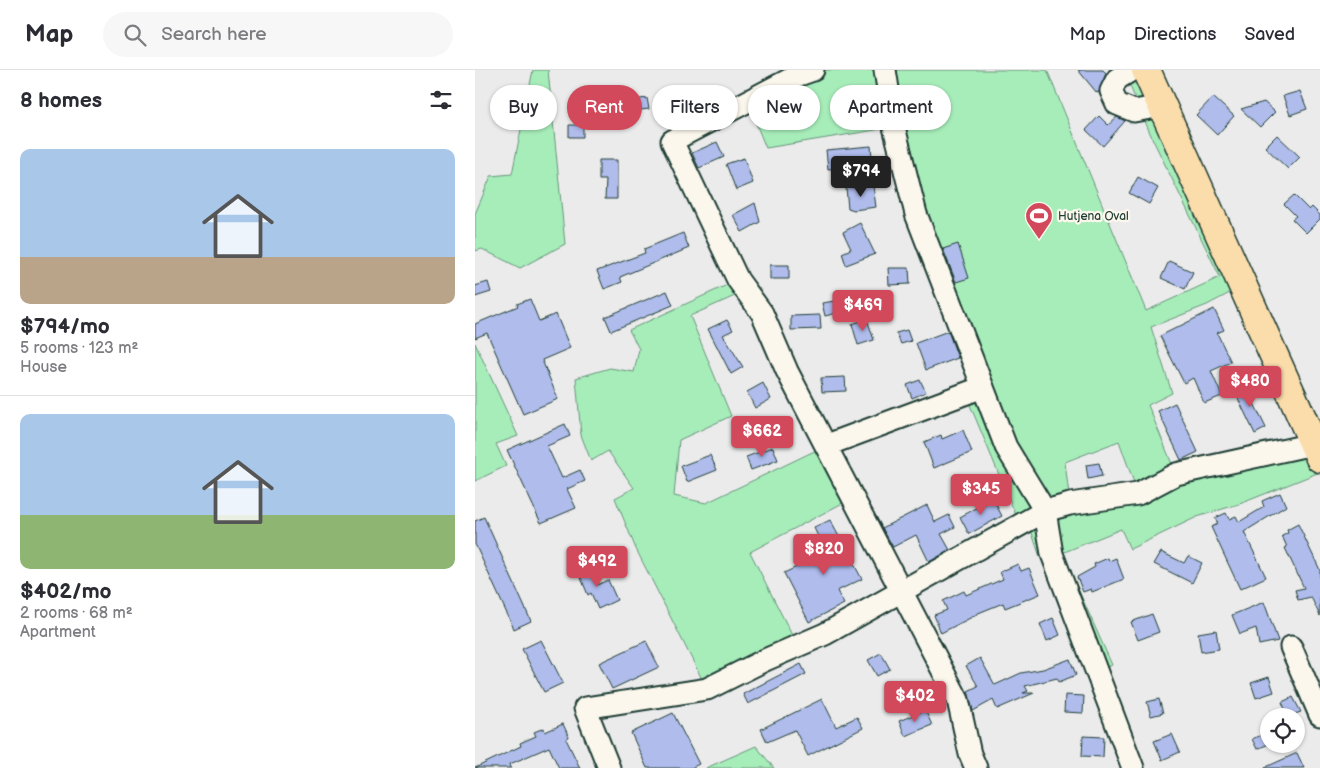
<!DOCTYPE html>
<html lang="en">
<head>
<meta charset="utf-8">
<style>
  body { margin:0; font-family:"Balsamiq Sans",sans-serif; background:#f7f7f7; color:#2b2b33; height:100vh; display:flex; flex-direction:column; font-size:19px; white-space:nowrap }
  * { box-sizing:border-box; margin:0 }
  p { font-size:16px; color:#7c7c81 }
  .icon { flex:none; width:28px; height:28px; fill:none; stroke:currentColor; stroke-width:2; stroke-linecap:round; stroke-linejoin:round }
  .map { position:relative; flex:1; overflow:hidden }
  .details { display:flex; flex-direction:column; background:#fff; width:475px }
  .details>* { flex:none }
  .top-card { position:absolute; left:15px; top:15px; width:475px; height:45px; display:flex; gap:10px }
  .fabs { position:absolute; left:785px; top:638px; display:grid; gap:10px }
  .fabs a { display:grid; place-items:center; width:45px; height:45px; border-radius:50%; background:#fff; box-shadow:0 1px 4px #0004; font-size:25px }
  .price { position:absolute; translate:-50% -42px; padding:0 11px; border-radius:5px; background:#d1495b; color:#fff; font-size:16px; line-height:32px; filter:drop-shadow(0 1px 2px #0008) }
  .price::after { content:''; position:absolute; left:50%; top:30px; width:15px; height:11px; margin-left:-8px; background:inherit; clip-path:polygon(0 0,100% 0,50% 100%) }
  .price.active { background:#222; color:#fff }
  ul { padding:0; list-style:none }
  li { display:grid; align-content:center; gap:10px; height:265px; padding:0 20px }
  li+li { border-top:1px solid #e1e1e2 }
  li span { display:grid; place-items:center; height:155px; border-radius:10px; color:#555 }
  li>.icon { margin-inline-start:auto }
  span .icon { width:90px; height:90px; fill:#fffc; stroke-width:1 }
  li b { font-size:21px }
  h2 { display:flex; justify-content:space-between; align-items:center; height:60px; padding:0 20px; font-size:21px }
  .chip { padding:0 18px; border-radius:22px; background:#fff; box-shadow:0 1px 4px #0004; font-size:18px; line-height:45px }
  .chip.active { background:#d1495b; color:#fff }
  header { display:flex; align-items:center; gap:30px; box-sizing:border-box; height:70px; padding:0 25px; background:#fff; border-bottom:1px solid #e1e1e2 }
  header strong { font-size:24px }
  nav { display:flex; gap:28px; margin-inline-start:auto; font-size:18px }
  .search { width:350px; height:45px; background:#f7f7f7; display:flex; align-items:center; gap:12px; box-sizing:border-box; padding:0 18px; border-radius:28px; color:#7c7c81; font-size:19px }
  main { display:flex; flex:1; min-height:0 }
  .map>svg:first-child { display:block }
  .green { fill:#a7edba; stroke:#639577; fill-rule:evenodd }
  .building { fill:#afbcec; stroke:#1f3d34 }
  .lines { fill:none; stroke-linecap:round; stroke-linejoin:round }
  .minor-casing { stroke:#1f3d34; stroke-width:25 }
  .major-casing { stroke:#1f3d34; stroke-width:31 }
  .minor { stroke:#fbf7ec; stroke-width:21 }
  .major { stroke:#fbddab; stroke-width:28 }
  .labels { text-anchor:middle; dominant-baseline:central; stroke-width:4.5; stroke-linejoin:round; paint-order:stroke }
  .poi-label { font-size:12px; fill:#1f3d34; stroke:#fbf7ec; text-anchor:start }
</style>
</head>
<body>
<header>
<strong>Map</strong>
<div class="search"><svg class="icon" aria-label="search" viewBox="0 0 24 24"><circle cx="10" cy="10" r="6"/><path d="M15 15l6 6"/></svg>Search here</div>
<nav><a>Map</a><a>Directions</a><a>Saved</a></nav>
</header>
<main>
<section class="details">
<h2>8 homes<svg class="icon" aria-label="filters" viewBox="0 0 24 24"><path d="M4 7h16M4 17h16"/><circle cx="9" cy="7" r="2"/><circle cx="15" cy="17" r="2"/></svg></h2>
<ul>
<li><span style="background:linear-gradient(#a9c7e8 70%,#b9a48a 0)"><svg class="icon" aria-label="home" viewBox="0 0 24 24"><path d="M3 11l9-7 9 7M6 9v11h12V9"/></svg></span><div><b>$794/mo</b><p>5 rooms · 123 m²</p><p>House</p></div></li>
<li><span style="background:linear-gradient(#a9c7e8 65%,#8fb573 0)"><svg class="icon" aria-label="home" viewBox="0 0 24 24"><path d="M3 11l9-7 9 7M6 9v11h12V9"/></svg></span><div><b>$402/mo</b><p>2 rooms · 68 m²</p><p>Apartment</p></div></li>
</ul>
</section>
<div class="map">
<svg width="845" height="698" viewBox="0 0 845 698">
  <rect width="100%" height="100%" fill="#ecebec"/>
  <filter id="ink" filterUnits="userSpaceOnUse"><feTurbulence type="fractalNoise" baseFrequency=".02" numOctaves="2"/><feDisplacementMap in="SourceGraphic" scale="10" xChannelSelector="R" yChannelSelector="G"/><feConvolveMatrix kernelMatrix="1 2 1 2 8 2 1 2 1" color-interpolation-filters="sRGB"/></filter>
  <g filter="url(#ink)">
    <!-- green -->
    <path class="green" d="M 58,0 L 73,0 L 90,174 L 45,198 L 7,179 L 0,181 L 0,144 L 16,106 L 37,104 Z
      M 338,0 L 572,0 L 671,241 L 745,207 L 678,70 L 648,0 L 671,0 L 768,216 L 732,235 L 676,257 L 697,323 L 673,335 L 701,404 L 838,374 L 845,388 L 845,402 L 767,433 L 722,447 L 655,479 L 646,459 L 587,483 L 637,595 L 622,602 L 577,484 L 565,487 L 553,451 L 545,455 L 490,323 L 507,317 L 419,57 L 291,78 L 272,32 ZM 644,371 L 663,424 L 595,434 L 590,392 Z
      M 263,210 L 271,221 L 215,246 L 256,346 L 204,370 L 199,426 L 231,433 L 352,375 L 379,427 L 275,482 L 323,577 L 232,619 L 161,479 L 140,428 L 159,418 L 133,381 L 116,391 L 106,365 L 101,308 L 135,298 L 159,302 L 164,279 L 154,260 Z
      M 0,273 L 43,366 L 21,374 L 31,396 L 0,411 Z
      M 281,676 L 299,698 L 231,698 Z"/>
    <!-- building -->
    <path class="building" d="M 603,0 L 628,0 L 631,3 L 624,22 L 622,23 Z
      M 825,21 L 832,39 L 815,45 L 808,26 Z
      M 738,27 L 759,46 L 742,65 L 721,45 Z
      M 172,28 L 174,39 L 149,42 L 149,46 L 102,53 L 102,29 L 114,30 L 114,37 Z
      M 789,32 L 800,42 L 785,57 L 766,39 Z
      M 624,46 L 633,55 L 642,47 L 650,51 L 628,76 L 611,60 Z
      M 94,55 L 108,55 L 108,67 L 94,67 Z
      M 802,65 L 825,87 L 813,99 L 790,77 Z
      M 242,72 L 249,87 L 224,98 L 217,83 Z
      M 396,76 L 397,87 L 389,87 L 389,96 L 353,99 L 351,80 Z
      M 269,88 L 278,113 L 261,120 L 251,94 Z
      M 124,90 L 142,90 L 142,129 L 130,129 L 131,110 L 124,110 Z
      M 663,107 L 683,118 L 674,134 L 654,123 Z
      M 398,115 L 401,137 L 379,140 L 373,138 L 371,118 Z
      M 819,125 L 834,140 L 837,137 L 845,145 L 845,149 L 831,163 L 817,149 L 821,146 L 809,134 Z
      M 280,133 L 285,152 L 267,162 L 258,145 Z
      M 385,153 L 400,184 L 371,195 L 367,183 L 376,179 L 368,162 Z
      M 208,163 L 214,178 L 145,207 L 147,212 L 129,219 L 122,201 L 170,183 L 169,179 Z
      M 483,174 L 494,208 L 481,212 L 468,179 Z
      M 694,191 L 718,202 L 710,219 L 686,208 Z
      M 295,195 L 314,195 L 314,209 L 295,209 Z
      M 413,198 L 434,198 L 435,214 L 414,215 Z
      M 13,212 L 16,222 L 0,227 L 0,216 Z
      M 192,221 L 198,235 L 136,261 L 130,247 Z
      M 55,229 L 64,251 L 81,244 L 95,278 L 67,290 L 83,329 L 48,344 L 12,263 L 0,268 L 0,254 L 43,236 L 42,234 Z
      M 360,231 L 362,243 L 350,246 L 347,233 Z
      M 739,239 L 749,260 L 742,263 L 756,292 L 736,301 L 747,326 L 729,333 L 718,308 L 709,313 L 685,266 Z
      M 345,245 L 346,259 L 316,260 L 316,246 Z
      M 392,249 L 399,270 L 383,275 L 377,254 Z
      M 252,250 L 258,260 L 248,265 L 268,297 L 256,304 L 233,259 Z
      M 432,260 L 436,271 L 426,274 L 421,263 Z
      M 473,261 L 483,288 L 451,300 L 441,273 Z
      M 370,307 L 371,321 L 347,322 L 346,308 Z
      M 445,310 L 451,322 L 437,328 L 432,315 Z
      M 288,313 L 296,329 L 280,338 L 272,322 Z
      M 769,313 L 791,358 L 780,364 L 758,318 Z
      M 700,333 L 723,382 L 706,390 L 683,341 Z
      M 90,354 L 95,366 L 72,376 L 87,408 L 105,400 L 110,411 L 92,419 L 101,438 L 66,453 L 32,380 Z
      M 488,360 L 497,382 L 459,398 L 449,372 L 466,365 L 467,369 Z
      M 298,377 L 303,390 L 276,400 L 271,387 Z
      M 235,385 L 242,400 L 212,412 L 206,396 Z
      M 624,393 L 627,406 L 613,409 L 611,395 Z
      M 805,423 L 811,436 L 769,462 L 791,507 L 765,519 L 736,457 L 743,454 L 740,448 L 751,443 L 754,449 L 761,446 L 764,452 L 789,437 L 787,431 Z
      M 518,429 L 527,446 L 494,464 L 485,447 Z
      M 452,435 L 460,452 L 474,445 L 480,457 L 466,464 L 475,480 L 454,492 L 441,465 L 418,477 L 407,458 Z
      M 9,447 L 56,551 L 39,559 L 0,474 L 0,451 Z
      M 355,450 L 387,509 L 362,521 L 369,534 L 334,552 L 309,503 L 351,483 L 339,458 Z
      M 823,454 L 845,500 L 845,546 L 836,527 L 823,530 L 820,520 L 829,518 L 810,478 L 812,477 L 807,466 L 813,463 L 812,460 Z
      M 686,482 L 709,493 L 713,486 L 727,493 L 717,513 L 679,494 Z
      M 633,488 L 634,491 L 641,488 L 649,509 L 617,522 L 616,519 L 608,522 L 602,507 L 620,497 L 619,494 Z
      M 113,493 L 122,515 L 133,510 L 142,530 L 123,539 L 116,523 L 113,525 L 102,498 Z
      M 543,494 L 546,501 L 554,498 L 565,524 L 530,538 L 528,533 L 501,544 L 501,545 L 466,563 L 459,545 L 472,540 L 468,531 L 489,521 L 491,525 L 528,509 L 525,502 Z
      M 789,532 L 803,571 L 784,575 L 781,558 L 765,564 L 757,545 Z
      M 677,544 L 684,562 L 663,570 L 656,552 Z
      M 578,548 L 585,565 L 572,571 L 565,554 Z
      M 741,560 L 744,579 L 726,582 L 723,563 Z
      M 66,570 L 88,613 L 69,622 L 47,579 Z
      M 171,571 L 184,597 L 137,619 L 124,593 Z
      M 406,583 L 415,599 L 402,606 L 393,590 Z
      M 505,588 L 520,615 L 546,603 L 568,599 L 595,589 L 601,605 L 584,612 L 582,608 L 550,616 L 553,621 L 548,623 L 559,623 L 522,639 L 518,630 L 498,641 L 493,621 L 503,616 L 491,596 Z
      M 326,594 L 331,604 L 273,634 L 268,624 Z
      M 794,607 L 799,622 L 781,628 L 776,613 Z
      M 590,625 L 609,626 L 608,643 L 589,642 Z
      M 818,627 L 826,642 L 813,646 L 807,632 Z
      M 347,629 L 361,657 L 382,647 L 388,658 L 333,686 L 320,660 L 292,672 L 286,659 Z
      M 684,629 L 688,643 L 676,646 L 672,632 Z
      M 450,640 L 457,655 L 430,666 L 424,651 Z
      M 198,643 L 224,694 L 216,698 L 172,698 L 156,663 Z
      M 88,654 L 94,667 L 91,669 L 105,698 L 84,698 L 74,677 L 35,694 L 36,698 L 0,698 L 46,676 L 45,673 L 61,666 L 59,662 L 69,658 L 70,662 Z
      M 794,662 L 794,674 L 782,679 L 777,669 Z
      M 697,664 L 705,682 L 687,690 L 679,671 Z
      M 608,666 L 629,667 L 628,687 L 607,686 Z
      M 822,683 L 829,698 L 789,698 Z"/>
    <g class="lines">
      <defs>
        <path id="minor" d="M 338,0 L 321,6 L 197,71 L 263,210 L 287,243 L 312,301 L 483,630 L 495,684 L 501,698
          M 410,0 L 419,57 L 441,144 L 531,377 L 570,441 L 577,484 L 658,698
          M 657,0 L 642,9 L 636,21 L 642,34 L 659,41 L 687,36
          M 352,375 L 508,317
          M 816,577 L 845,645
          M 134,698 L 110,638 L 232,619 L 290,590 L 350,564 L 570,441 L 595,434 L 663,424 L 701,404 L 838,374"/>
        <path id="major" d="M 671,0 L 845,388"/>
      </defs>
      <!-- minor casing -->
      <use href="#minor" class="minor-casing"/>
      <!-- major casing -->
      <use href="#major" class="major-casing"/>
      <!-- minor -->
      <use href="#minor" class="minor"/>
      <!-- major -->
      <use href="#major" class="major"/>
    </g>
  </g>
  <!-- icons -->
  <defs>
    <symbol id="stadium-pin" viewBox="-11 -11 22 30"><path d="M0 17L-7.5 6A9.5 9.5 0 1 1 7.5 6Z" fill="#d1495b" stroke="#fbf7ec"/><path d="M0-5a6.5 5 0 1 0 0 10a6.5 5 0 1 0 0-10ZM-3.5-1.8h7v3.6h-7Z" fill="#fff"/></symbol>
  </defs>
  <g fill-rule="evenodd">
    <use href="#stadium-pin" x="548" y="130" width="32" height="43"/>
  </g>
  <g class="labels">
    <!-- poi labels -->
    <g class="poi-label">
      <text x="583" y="146">Hutjena Oval</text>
    </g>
  </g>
</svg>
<div class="fabs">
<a><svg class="icon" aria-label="locate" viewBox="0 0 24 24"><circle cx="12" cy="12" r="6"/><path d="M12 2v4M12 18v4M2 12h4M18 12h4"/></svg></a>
</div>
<b class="price active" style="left:386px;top:128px">$794</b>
<b class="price" style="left:388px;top:262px">$469</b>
<b class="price" style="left:775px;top:338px">$480</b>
<b class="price" style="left:287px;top:388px">$662</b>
<b class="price" style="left:506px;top:446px">$345</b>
<b class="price" style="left:349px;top:506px">$820</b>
<b class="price" style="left:122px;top:518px">$492</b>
<b class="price" style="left:440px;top:653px">$402</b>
<div class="top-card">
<a class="chip">Buy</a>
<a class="chip active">Rent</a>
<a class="chip">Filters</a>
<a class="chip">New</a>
<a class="chip">Apartment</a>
</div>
</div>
</main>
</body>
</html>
